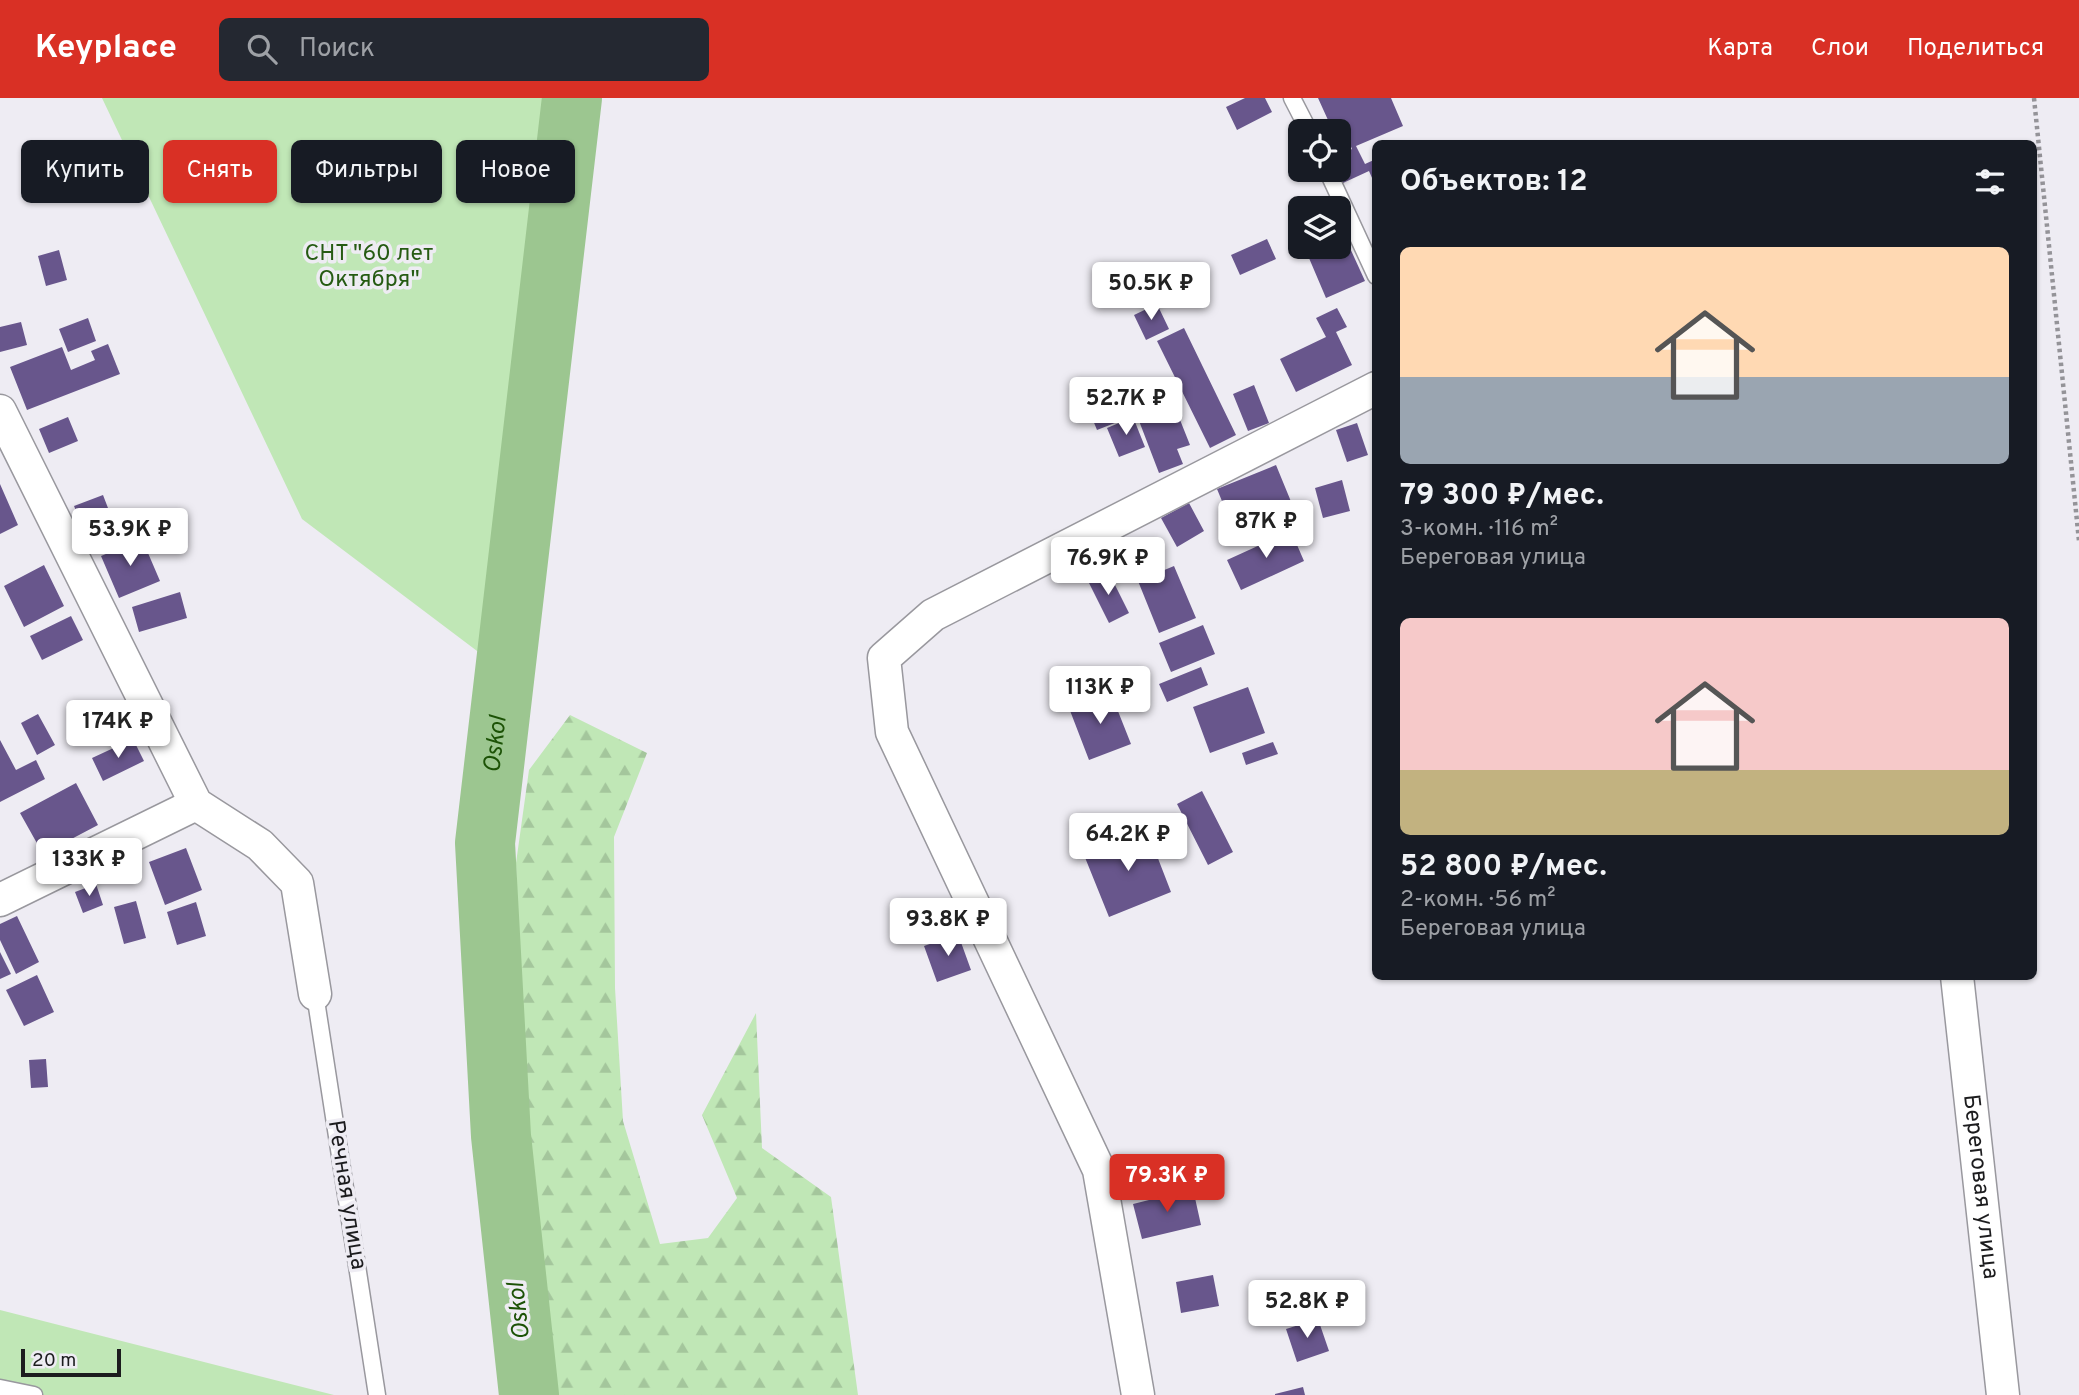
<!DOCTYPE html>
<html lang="ru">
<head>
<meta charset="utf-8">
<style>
  body { margin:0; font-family:Overpass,sans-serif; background:#242831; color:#f1f3f6; height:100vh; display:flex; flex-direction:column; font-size:26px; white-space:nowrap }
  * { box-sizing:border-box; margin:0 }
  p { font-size:23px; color:#9ea1a6 }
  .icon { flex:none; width:38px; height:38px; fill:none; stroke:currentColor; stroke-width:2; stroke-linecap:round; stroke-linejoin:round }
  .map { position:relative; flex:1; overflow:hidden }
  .details { position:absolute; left:1372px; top:42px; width:665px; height:840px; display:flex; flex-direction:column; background:#171b24; border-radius:10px; box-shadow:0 2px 5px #0004 }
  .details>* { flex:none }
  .guide { position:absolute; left:21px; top:42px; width:665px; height:63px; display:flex; gap:14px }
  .tools { position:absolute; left:1288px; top:21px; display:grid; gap:14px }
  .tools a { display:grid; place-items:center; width:63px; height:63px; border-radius:10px; background:#171b24; box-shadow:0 2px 5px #0004; font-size:35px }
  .scale { position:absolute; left:21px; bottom:18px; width:100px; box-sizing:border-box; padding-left:7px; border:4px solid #1c1c1e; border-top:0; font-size:19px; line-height:24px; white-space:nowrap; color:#1c1c1e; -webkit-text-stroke:5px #eeecf3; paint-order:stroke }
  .price { position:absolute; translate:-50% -60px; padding:0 16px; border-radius:7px; background:#fff; color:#222; font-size:23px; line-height:46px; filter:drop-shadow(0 2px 4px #0008) }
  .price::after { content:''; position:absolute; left:50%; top:42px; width:21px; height:16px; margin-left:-10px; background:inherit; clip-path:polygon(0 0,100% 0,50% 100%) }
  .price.active { background:#d93025; color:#fff }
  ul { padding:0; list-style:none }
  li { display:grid; align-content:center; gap:14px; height:371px; padding:0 28px }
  li span { display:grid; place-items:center; height:217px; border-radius:10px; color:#555 }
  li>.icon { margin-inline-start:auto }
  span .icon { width:126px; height:126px; fill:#fffc; stroke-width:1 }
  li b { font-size:30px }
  h2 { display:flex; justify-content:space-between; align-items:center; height:84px; padding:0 28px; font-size:30px }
  .tag { padding:0 24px; border-radius:10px; background:#171b24; box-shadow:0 2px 5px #0004; font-size:24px; line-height:63px }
  .tag.active { background:#d93025; color:#fff }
  header { display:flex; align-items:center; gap:42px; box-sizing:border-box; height:98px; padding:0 35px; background:#d93025; color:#fff }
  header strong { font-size:33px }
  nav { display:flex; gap:38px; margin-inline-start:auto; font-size:24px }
  .search { width:490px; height:63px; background:#242831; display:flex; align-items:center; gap:18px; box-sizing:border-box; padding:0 24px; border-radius:10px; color:#9ea1a6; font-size:26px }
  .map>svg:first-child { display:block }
  .forest { fill:url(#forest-firs) }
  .garden { fill:#c0e7b6 }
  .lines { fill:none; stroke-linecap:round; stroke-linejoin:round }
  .river { stroke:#9cc690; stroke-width:60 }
  .building { fill:#68568c }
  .service-casing { stroke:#99989e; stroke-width:19 }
  .minor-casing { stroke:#99989e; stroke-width:35 }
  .path { stroke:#949398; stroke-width:4.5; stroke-dasharray:3.5 3.5; stroke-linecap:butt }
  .service { stroke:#fff; stroke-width:16 }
  .minor { stroke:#fff; stroke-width:32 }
  .labels { text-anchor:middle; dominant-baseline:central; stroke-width:7; stroke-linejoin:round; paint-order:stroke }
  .park-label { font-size:23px; fill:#265b13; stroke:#eeecf3 }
  .street-label { font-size:23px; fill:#1c1c1e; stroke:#eeecf3 }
  .water-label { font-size:24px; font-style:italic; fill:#1c5206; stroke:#eeecf3 }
</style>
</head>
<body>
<header>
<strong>Keyplace</strong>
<div class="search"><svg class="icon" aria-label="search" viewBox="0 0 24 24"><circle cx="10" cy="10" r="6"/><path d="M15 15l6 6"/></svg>Поиск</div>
<nav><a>Карта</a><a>Слои</a><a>Поделиться</a></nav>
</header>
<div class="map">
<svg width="2079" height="1297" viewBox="0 0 2079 1297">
  <defs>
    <pattern id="forest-firs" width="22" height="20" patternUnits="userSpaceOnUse" patternTransform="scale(1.75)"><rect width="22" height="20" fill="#c0e7b6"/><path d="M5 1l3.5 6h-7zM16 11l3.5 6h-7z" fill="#a4c69c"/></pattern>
  </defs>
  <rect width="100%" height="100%" fill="#eeecf3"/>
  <!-- forest -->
  <path class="forest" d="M 570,617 L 647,655 L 614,739 L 615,890 L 623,1023 L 660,1146 L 708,1140 L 737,1100 L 702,1017 L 756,915 L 762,1050 L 831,1099 L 858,1297 L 555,1297 L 524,1043 L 516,765 L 529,672 Z"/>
  <!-- garden -->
  <path class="garden" d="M 102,0 L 562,0 L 489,562 L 302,421 Z
    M 0,1212 L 334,1297 L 0,1297 Z"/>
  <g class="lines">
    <!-- river -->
    <path class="river" id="s1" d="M 529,1297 L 501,1038 L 485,745 L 572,0"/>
  </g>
  <!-- building -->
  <path class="building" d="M 1245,0 L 1265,0 L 1272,14 L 1237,32 L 1226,9 Z
    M 1318,0 L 1391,0 L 1403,28 L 1356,48 L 1365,66 L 1376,61 L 1376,89 L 1369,73 L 1343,85 L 1336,72 L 1339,72 L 1339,58 L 1352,51 L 1346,37 L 1339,40 L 1339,33 L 1333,33 Z
    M 1344,137 L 1365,183 L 1326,200 L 1306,153 L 1316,149 L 1339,149 L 1339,139 Z
    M 1267,141 L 1276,161 L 1240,177 L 1231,157 Z
    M 59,152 L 67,182 L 46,188 L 38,158 Z
    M 1157,206 L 1169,231 L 1146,242 L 1134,217 Z
    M 1337,210 L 1347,229 L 1336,234 L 1352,267 L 1296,294 L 1280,261 L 1326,239 L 1316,220 Z
    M 88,220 L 96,243 L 68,254 L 59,231 Z
    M 21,224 L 27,247 L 0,254 L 0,229 Z
    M 1184,230 L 1236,337 L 1210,350 L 1157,243 Z
    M 108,246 L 120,276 L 27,312 L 10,269 L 62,249 L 71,272 L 95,262 L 91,253 Z
    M 1163,279 L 1190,347 L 1177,351 L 1183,366 L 1159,375 L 1136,315 L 1143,313 L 1135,290 Z
    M 1254,287 L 1269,325 L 1248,333 L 1233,296 Z
    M 1117,298 L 1125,321 L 1097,332 L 1088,310 Z
    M 68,319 L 78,343 L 49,355 L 39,331 Z
    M 1133,319 L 1145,349 L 1119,359 L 1107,330 Z
    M 1357,325 L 1368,357 L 1347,364 L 1336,332 Z
    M 1276,367 L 1299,423 L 1240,447 L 1217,391 Z
    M 1342,382 L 1350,413 L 1323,420 L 1315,390 Z
    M 0,386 L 18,427 L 0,436 Z
    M 103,397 L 113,423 L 85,434 L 74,408 Z
    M 1189,405 L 1204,433 L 1177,449 L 1161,420 Z
    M 1291,433 L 1304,463 L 1241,492 L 1227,462 Z
    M 142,441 L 160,483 L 119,500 L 101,458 Z
    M 44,467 L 64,508 L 24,529 L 4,488 Z
    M 1174,468 L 1196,520 L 1159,535 L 1138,483 Z
    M 1108,473 L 1129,515 L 1109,525 L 1088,483 Z
    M 180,494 L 187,520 L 139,534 L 132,509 Z
    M 71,518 L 83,542 L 42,562 L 30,538 Z
    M 1203,527 L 1215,556 L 1171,574 L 1159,545 Z
    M 1201,569 L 1208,587 L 1167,604 L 1159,586 Z
    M 1248,589 L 1265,635 L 1210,655 L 1193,609 Z
    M 1110,593 L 1131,646 L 1089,662 L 1069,610 Z
    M 38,616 L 55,647 L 37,657 L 21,625 Z
    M 133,641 L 144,663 L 103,683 L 92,660 Z
    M 0,642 L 16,672 L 36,662 L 45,681 L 0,704 Z
    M 1273,644 L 1278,656 L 1246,667 L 1242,655 Z
    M 76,685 L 98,727 L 43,756 L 20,715 Z
    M 1202,693 L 1233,754 L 1208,767 L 1177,706 Z
    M 1147,732 L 1171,794 L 1109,819 L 1084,757 Z
    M 186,750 L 202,792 L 165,807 L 149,764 Z
    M 96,786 L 103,807 L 83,815 L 75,794 Z
    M 136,803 L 146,840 L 124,846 L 114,809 Z
    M 196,804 L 206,838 L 177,847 L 167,814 Z
    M 17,818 L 39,864 L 16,876 L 0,842 L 0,826 Z
    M 958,836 L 971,872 L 937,884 L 924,848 Z
    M 0,854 L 11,876 L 0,881 Z
    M 37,877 L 54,914 L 24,928 L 6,892 Z
    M 46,961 L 48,989 L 31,990 L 29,962 Z
    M 1193,1091 L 1201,1127 L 1142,1141 L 1133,1106 Z
    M 1213,1177 L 1219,1208 L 1181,1215 L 1176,1184 Z
    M 1318,1221 L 1329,1253 L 1297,1264 L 1286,1231 Z
    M 1303,1289 L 1305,1297 L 1275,1297 L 1275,1296 Z"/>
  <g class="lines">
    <defs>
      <path id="service" d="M 1292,0 L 1309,33
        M 1327,72 L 1376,178
        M 315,896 L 377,1297
        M 0,1290 L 34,1297"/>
      <g id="minor">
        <path d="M 0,313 L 196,706 L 260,747 L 297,785 L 315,896"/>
        <path d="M 0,802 L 196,706"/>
        <path id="s2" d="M 1957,878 L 2003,1297"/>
        <path d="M 1138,1297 L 1099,1072 L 892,634 L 884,560 L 933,517 L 1376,290"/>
      </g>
    </defs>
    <!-- service casing -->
    <use href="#service" class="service-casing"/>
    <!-- minor casing -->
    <use href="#minor" class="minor-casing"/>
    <!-- path -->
    <path class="path" d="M 2034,0 L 2079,443"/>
    <!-- service -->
    <use href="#service" class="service"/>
    <!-- minor -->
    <use href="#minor" class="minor"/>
  </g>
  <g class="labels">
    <!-- park labels -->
    <g class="park-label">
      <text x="369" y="156">СНТ "60 лет<tspan x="369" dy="26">Октября"</tspan></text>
    </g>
    <!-- street labels -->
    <g class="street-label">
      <text stroke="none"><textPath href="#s2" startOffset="212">Береговая улица</textPath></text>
      <text transform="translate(346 1097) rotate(81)">Речная улица</text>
    </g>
    <!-- water labels -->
    <g class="water-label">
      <text stroke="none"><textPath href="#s1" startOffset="653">Oskol</textPath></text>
      <text transform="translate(520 1213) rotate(-96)">Oskol</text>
    </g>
  </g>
</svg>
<div class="tools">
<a><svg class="icon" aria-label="locate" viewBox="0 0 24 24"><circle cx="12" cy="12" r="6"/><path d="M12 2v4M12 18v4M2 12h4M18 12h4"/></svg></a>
<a><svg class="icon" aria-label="layers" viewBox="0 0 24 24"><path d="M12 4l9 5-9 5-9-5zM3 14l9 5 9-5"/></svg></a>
</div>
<div class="scale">20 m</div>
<b class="price" style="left:1151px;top:224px">50.5K ₽</b>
<b class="price" style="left:1126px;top:339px">52.7K ₽</b>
<b class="price" style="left:1266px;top:462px">87K ₽</b>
<b class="price" style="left:130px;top:470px">53.9K ₽</b>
<b class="price" style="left:1108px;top:499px">76.9K ₽</b>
<b class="price" style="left:1100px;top:628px">113K ₽</b>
<b class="price" style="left:118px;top:662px">174K ₽</b>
<b class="price" style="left:1128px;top:775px">64.2K ₽</b>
<b class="price" style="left:89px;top:800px">133K ₽</b>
<b class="price" style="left:948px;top:860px">93.8K ₽</b>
<b class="price active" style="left:1167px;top:1116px">79.3K ₽</b>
<b class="price" style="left:1307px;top:1242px">52.8K ₽</b>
<div class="guide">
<a class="tag">Купить</a>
<a class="tag active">Снять</a>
<a class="tag">Фильтры</a>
<a class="tag">Новое</a>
</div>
<section class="details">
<h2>Объектов: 12<svg class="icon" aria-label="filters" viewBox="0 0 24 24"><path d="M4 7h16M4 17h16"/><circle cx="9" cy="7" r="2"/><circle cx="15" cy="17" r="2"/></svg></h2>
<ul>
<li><span style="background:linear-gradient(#ffd9b3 60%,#9aa5b1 0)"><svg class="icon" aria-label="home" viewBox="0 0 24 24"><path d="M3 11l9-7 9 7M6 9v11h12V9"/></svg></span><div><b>79 300 ₽/мес.</b><p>3-комн. · 116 m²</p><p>Береговая улица</p></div></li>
<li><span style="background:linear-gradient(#f6c9c9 70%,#c2b280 0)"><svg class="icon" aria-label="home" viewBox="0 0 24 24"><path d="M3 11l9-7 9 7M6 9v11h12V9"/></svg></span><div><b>52 800 ₽/мес.</b><p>2-комн. · 56 m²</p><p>Береговая улица</p></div></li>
</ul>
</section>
</div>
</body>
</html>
